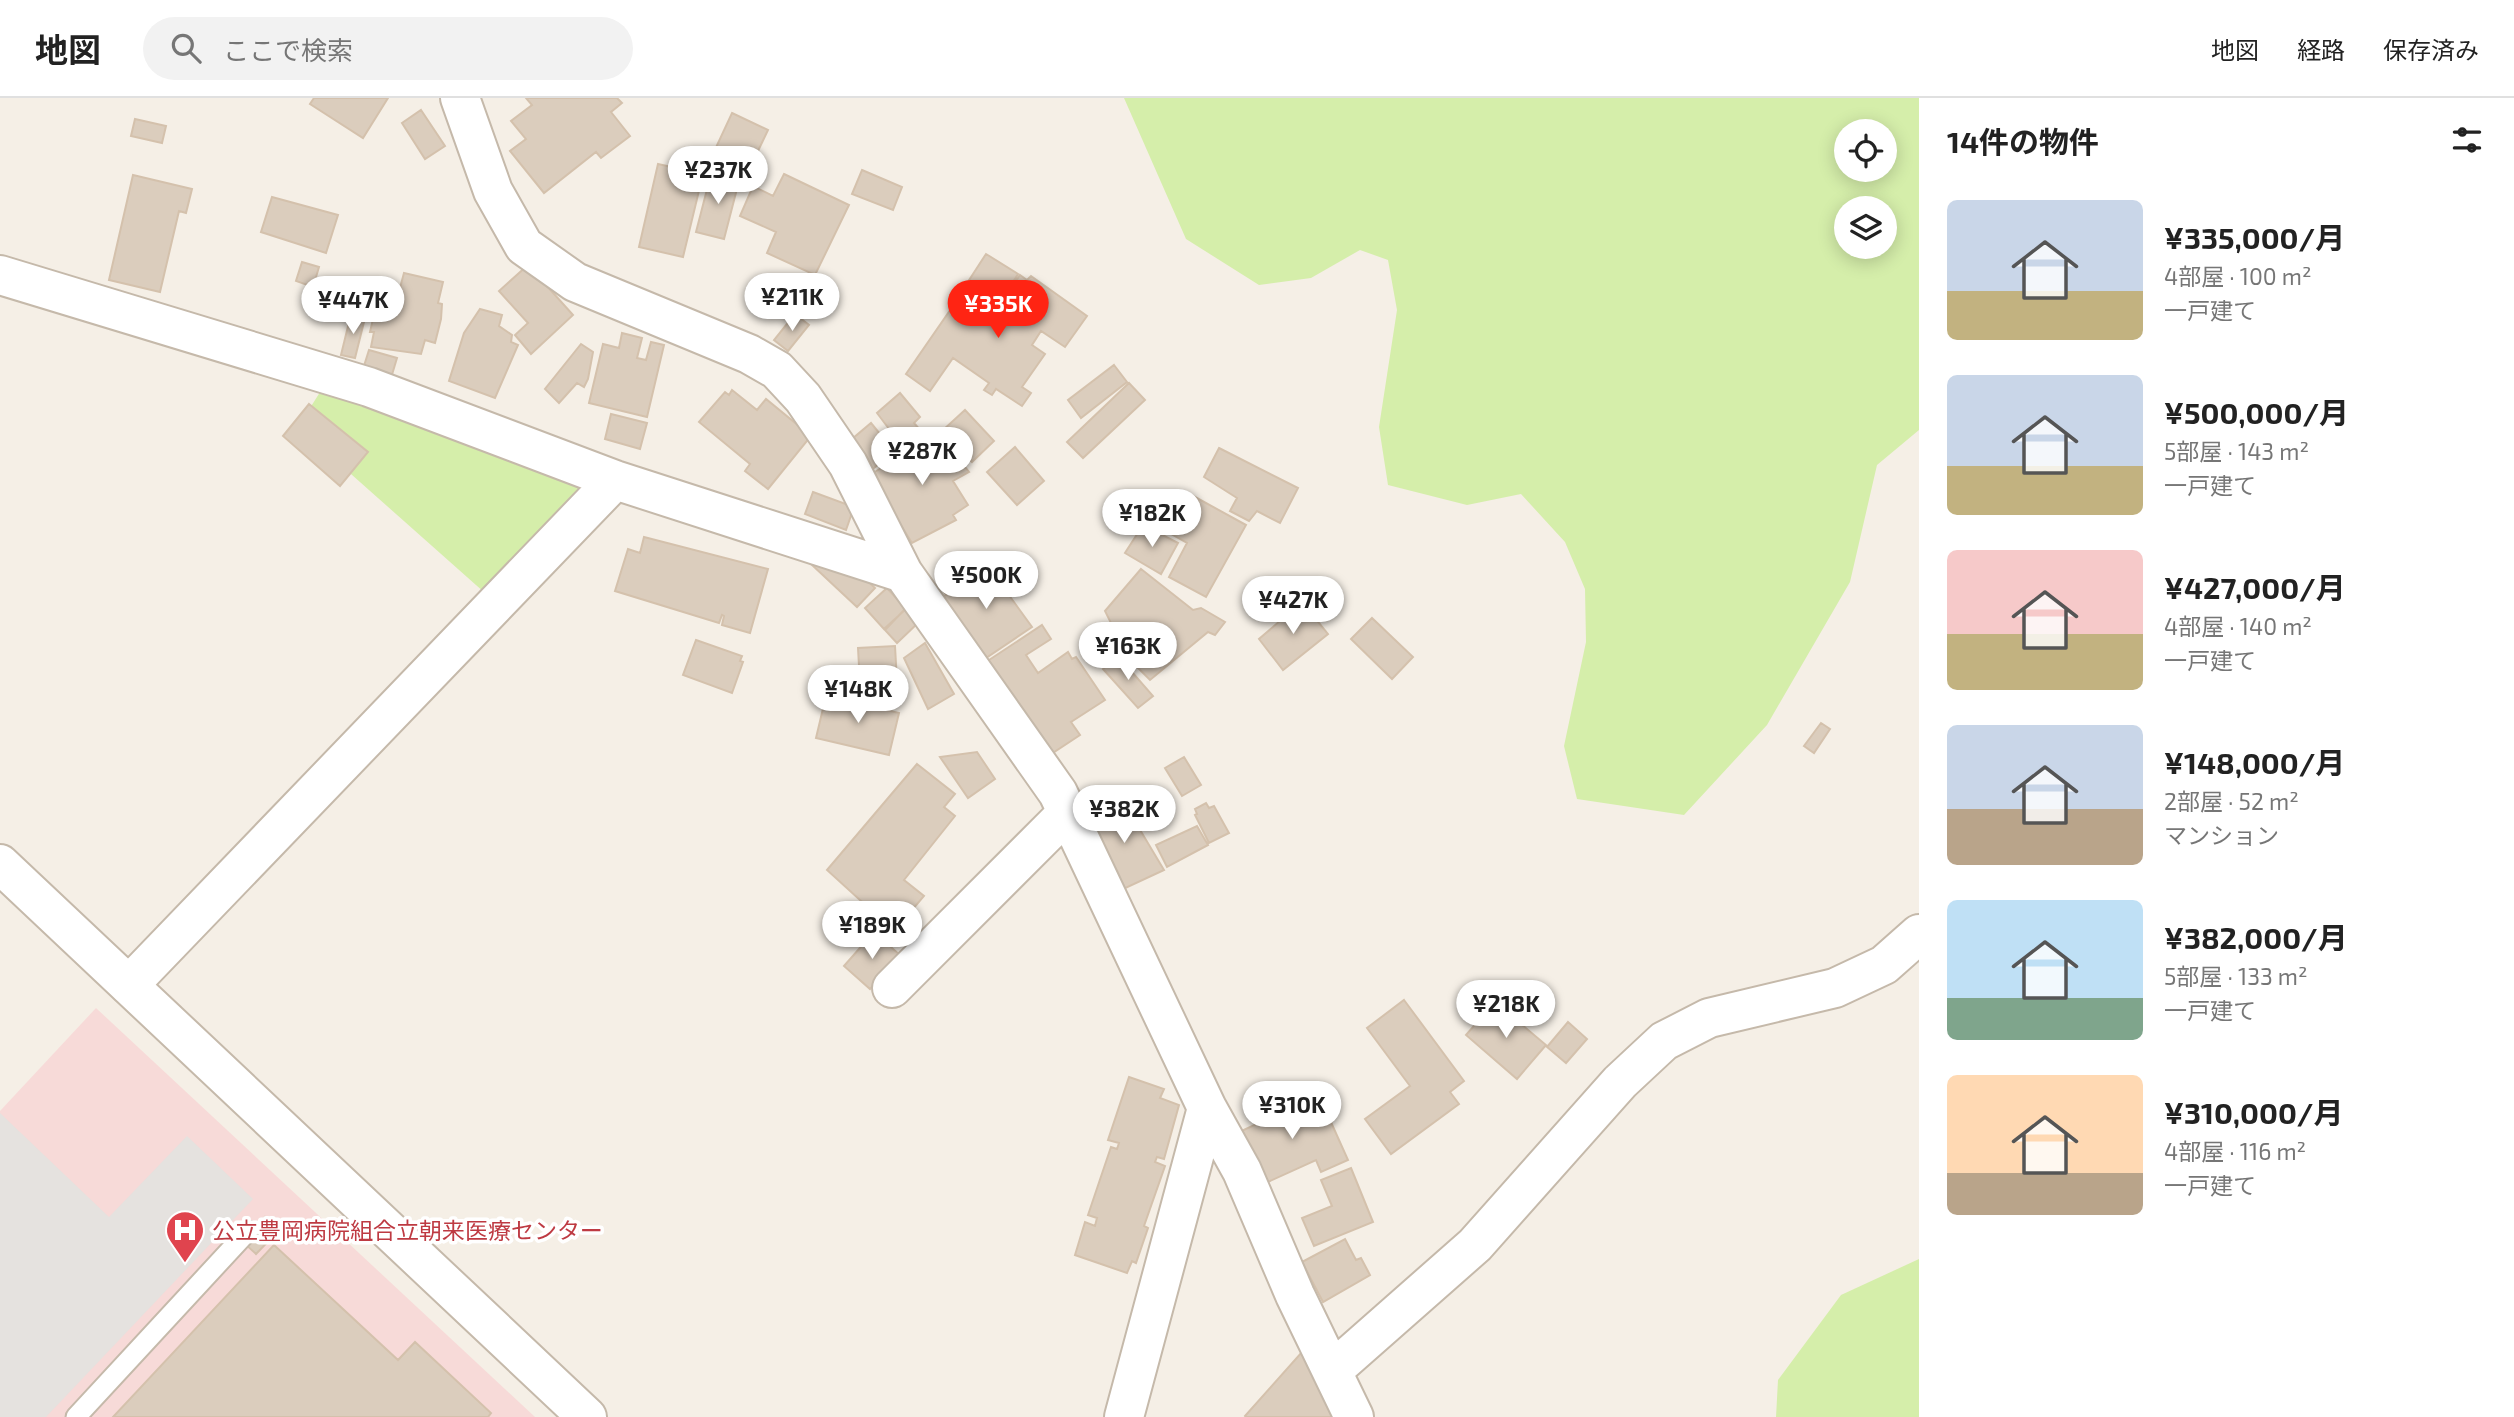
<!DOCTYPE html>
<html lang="ja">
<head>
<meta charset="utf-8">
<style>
  body { margin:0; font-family:"Exo 2","Noto Sans JP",sans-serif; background:#f2f2f2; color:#222; height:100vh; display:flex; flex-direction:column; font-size:26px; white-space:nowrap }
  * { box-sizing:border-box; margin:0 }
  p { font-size:23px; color:#767676 }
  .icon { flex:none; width:38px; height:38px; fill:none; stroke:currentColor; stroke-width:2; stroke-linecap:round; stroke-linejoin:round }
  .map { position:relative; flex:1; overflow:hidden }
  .panel { display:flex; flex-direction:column; background:#fff; width:595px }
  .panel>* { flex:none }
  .fabs { position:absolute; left:1834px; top:21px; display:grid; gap:14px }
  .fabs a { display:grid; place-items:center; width:63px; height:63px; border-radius:50%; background:#fff; box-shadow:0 4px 18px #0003; font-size:35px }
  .price { position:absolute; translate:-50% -60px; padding:0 16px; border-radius:24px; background:#fff; color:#222; font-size:23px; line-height:46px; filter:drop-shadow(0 2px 4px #0008) }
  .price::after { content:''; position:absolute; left:50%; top:42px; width:21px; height:16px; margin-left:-10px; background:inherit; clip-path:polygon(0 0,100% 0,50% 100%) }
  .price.selected { background:#ff2413; color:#fff }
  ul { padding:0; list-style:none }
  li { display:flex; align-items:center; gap:21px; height:175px; padding:0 28px }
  li span { display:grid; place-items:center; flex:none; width:196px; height:140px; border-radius:10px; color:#555 }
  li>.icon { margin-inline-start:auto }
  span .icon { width:84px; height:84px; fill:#fffc; stroke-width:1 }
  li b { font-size:30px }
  h2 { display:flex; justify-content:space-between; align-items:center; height:84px; padding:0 28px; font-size:30px }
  header { display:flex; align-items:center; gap:42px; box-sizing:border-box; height:98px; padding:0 35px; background:#fff; border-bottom:2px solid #e0e0e0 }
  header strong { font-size:33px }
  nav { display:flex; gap:38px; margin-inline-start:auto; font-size:24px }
  .search { width:490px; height:63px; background:#f2f2f2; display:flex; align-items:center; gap:18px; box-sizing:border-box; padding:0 24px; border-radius:38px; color:#767676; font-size:26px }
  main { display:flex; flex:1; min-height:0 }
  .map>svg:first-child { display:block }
  .medical { fill:#f7dad8 }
  .green { fill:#d5eeaa; fill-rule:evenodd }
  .parking { fill:#e5e2df }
  .building { fill:#dbcdbd; stroke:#d4c1ac; stroke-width:2 }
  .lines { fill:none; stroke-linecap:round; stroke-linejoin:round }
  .service-casing { stroke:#c5b9aa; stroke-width:23 }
  .minor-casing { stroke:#c5b9aa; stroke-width:42 }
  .tertiary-casing { stroke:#c5b9aa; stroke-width:42 }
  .service { stroke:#fff; stroke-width:19 }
  .minor { stroke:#fff; stroke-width:38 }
  .tertiary { stroke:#fff; stroke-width:38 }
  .labels { text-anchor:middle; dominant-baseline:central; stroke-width:7; stroke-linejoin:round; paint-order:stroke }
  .health-label { font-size:23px; fill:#be3a42; stroke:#fff; text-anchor:start }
</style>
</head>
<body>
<header>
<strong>地図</strong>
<div class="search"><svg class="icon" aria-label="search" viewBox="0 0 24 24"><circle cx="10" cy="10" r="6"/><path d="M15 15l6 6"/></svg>ここで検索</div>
<nav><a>地図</a><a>経路</a><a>保存済み</a></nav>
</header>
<main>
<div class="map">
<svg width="1919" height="1319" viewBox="0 0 1919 1319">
  <rect width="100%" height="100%" fill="#f5efe6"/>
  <!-- medical -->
  <path class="medical" d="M 96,910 L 535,1319 L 0,1319 L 0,1013 Z"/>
  <!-- green -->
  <path class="green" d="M 1124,0 L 1919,0 L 1919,332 L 1877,367 L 1850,484 L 1767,627 L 1684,717 L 1577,701 L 1564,648 L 1586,544 L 1585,491 L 1565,444 L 1521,396 L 1467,407 L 1388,387 L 1379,329 L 1397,212 L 1388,162 L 1360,152 L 1311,180 L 1259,187 L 1186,141 ZM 1846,33 L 1885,33 L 1885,72 L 1846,72 ZM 1846,110 L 1885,110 L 1885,149 L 1846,149 Z
    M 322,291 L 615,382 L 494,503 L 298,329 Z
    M 1919,1161 L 1919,1319 L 1776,1319 L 1778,1282 L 1841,1197 Z"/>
  <!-- parking -->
  <path class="parking" d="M 0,1015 L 109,1119 L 187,1038 L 253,1101 L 46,1319 L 0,1319 Z"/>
  <!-- building -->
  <path class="building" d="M 314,0 L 388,0 L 363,40 L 310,6 Z
    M 526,0 L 617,0 L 622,5 L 611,14 L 630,38 L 601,60 L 596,54 L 544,95 L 510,53 L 526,41 L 511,23 L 532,7 Z
    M 421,12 L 445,48 L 425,61 L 402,25 Z
    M 732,15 L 768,32 L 747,76 L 712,58 Z
    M 135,21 L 166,28 L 162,45 L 131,38 Z
    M 658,66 L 703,76 L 683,159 L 639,149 Z
    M 862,72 L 902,89 L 893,112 L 852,96 Z
    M 711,76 L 739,83 L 724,141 L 696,134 Z
    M 784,76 L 849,107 L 815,177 L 767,155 L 776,134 L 740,118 L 753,88 L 773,98 Z
    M 133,77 L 192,91 L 186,115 L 179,113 L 160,194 L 109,182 Z
    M 272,99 L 338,117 L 326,155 L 261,134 Z
    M 986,156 L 1018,176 L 1001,203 L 987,194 L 980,205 L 962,193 Z
    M 302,164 L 319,169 L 313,189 L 296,183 Z
    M 528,167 L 573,217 L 531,256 L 515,237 L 528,225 L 499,193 Z
    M 404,175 L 443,184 L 438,205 L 442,206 L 441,221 L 435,245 L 425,242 L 421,256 L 371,249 L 374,234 L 370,234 L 380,191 L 390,193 L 391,188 L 400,190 Z
    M 1020,177 L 1027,182 L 1031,178 L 1087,218 L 1065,249 L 1041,233 L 1032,247 L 1045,256 L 1022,289 L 1031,295 L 1022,308 L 996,291 L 992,297 L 984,292 L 989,285 L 953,260 L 930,293 L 906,276 L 962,195 L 977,206 L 973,212 L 984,219 L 995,202 L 1016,217 L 1025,204 L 1031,208 L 1034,205 L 1011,190 Z
    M 480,211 L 502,217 L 499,228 L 512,237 L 511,244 L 518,247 L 495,300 L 449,283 L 464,235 Z
    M 351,216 L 365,220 L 355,260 L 341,257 Z
    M 795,216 L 809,227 L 788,253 L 774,242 Z
    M 622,235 L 642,240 L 637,260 L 646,262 L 651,244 L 664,247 L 647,319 L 589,305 L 603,246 L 619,250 Z
    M 581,246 L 593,254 L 588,281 L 584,289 L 577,285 L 559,305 L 545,291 Z
    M 369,252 L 397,260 L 391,280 L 363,271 Z
    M 1114,267 L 1127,284 L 1081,320 L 1068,302 Z
    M 1129,285 L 1145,302 L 1083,360 L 1067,344 Z
    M 732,292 L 757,312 L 766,301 L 811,338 L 768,391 L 745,373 L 750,366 L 699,324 L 725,294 L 729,297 Z
    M 900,295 L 920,319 L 914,325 L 920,332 L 902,348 L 877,315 Z
    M 309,306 L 368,354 L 340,388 L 283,338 Z
    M 965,312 L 994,343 L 972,364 L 942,333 Z
    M 611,316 L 647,325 L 640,351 L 605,341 Z
    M 871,325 L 894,353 L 868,375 L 845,347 Z
    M 925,336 L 934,351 L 945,344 L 969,374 L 953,383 L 968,407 L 953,417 L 956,422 L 912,445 L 870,377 L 894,362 L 891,357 Z
    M 1015,349 L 1044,383 L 1017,407 L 987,374 Z
    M 1219,350 L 1298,390 L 1280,425 L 1257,413 L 1249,423 L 1230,413 L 1237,400 L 1204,379 Z
    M 813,394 L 854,409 L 846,432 L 805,416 Z
    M 1186,394 L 1246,427 L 1206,499 L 1169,479 L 1187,445 L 1164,432 Z
    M 1143,427 L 1178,445 L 1161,476 L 1125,455 Z
    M 644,439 L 768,471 L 750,535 L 722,527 L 724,518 L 722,517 L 719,525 L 615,493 L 628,451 L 640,455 Z
    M 821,457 L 852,468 L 875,490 L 857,509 L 811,466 Z
    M 985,464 L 1032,529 L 983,562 L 943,499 L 946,497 L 944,494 Z
    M 1141,471 L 1193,512 L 1201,510 L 1225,524 L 1215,537 L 1208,534 L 1150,582 L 1103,535 L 1111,525 L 1105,513 Z
    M 887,490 L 906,511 L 884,531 L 865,510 Z
    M 1302,504 L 1328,536 L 1283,572 L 1259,541 Z
    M 905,511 L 918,525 L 897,545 L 885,532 Z
    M 1372,520 L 1413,559 L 1392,581 L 1351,541 Z
    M 1042,527 L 1051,541 L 1026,557 L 1038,575 L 1068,554 L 1072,561 L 1076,559 L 1105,602 L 1071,624 L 1080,637 L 1042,662 L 983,566 Z
    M 1099,539 L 1114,556 L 1100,567 L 1086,549 Z
    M 696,542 L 742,558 L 740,563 L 743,564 L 732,595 L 683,577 Z
    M 925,545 L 954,596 L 928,611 L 904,560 Z
    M 895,548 L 898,602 L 861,604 L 858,550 Z
    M 1118,558 L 1153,598 L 1138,610 L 1103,571 Z
    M 846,569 L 855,569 L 855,602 L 845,602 Z
    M 826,598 L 899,615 L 889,657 L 816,640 Z
    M 1821,625 L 1830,631 L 1814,655 L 1804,648 Z
    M 977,654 L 995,681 L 968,700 L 940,659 Z
    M 1184,659 L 1201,687 L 1182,698 L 1165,670 Z
    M 917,666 L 955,696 L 944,709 L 955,718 L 904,782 L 924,798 L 901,825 L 889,814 L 882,822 L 827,772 Z
    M 1121,700 L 1164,772 L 1119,793 L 1110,778 L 1117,773 L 1085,723 Z
    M 1206,705 L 1209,710 L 1214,708 L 1229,735 L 1209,745 L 1195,717 L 1197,716 L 1195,711 Z
    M 1197,728 L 1208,747 L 1167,769 L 1156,747 Z
    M 874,834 L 901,858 L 870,891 L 844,868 Z
    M 1404,902 L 1464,983 L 1450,994 L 1459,1006 L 1391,1056 L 1365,1021 L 1410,988 L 1367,930 Z
    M 1495,904 L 1546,947 L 1517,981 L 1466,937 Z
    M 1568,924 L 1587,941 L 1566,965 L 1547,949 Z
    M 1129,979 L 1164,991 L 1160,1000 L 1179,1007 L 1164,1061 L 1157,1059 L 1155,1064 L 1165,1068 L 1144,1128 L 1148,1130 L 1136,1165 L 1132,1163 L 1127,1175 L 1075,1157 L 1085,1124 L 1095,1128 L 1097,1120 L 1088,1117 L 1111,1049 L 1117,1051 L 1119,1045 L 1108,1042 Z
    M 1317,993 L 1348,1062 L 1321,1074 L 1316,1062 L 1259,1088 L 1235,1036 L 1287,1012 L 1285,1008 Z
    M 1351,1070 L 1373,1124 L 1314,1148 L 1302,1120 L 1332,1108 L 1321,1082 Z
    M 265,1119 L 279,1132 L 256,1156 L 242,1143 Z
    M 1345,1141 L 1356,1162 L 1361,1160 L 1370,1177 L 1323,1204 L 1302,1164 Z
    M 274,1147 L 398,1262 L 415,1244 L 491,1315 L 488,1319 L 113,1319 Z
    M 1302,1254 L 1334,1319 L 1246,1319 L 1245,1318 Z"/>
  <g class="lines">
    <defs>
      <path id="service" d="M 76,1319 L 248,1133"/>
      <path id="minor" d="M 460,0 L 493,93 L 524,148 L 575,184 L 749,256 L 777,272 L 803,300 L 848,366 L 903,475 L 1058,695 L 1207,1010 L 1242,1073 L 1295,1197 L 1354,1319
        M 0,177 L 369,289 L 615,382 L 903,475
        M 129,887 L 615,382
        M 892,890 L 1067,715
        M 1332,1273 L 1475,1147 L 1620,984 L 1664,943 L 1709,920 L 1835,890 L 1884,867 L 1919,836
        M 1124,1319 L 1207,1010"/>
      <path id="tertiary" d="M 0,766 L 587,1319"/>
    </defs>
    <!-- service casing -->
    <use href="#service" class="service-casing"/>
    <!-- minor casing -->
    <use href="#minor" class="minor-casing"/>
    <!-- tertiary casing -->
    <use href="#tertiary" class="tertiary-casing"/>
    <!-- service -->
    <use href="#service" class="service"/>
    <!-- minor -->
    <use href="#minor" class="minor"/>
    <!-- tertiary -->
    <use href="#tertiary" class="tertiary"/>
  </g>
  <!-- icons -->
  <defs>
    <symbol id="hospital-pin" viewBox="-11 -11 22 30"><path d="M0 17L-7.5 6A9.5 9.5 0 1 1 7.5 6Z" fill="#e0444e" stroke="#fff"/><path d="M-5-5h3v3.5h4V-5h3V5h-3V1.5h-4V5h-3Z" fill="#fff"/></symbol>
  </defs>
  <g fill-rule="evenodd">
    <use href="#hospital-pin" x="163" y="1110" width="44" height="60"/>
  </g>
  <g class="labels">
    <!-- health labels -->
    <g class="health-label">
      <text x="212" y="1132">公立豊岡病院組合立朝来医療センター</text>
    </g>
  </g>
</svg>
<div class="fabs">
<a><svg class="icon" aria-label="locate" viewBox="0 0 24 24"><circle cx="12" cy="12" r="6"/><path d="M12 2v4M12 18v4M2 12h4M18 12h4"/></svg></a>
<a><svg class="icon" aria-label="layers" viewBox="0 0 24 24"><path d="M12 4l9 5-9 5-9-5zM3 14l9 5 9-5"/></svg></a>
</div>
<b class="price" style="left:718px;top:108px">¥237K</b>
<b class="price" style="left:792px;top:235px">¥211K</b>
<b class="price" style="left:353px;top:238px">¥447K</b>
<b class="price selected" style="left:998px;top:242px">¥335K</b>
<b class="price" style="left:922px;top:389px">¥287K</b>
<b class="price" style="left:1152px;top:451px">¥182K</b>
<b class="price" style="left:986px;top:513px">¥500K</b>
<b class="price" style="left:1293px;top:538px">¥427K</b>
<b class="price" style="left:1128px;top:584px">¥163K</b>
<b class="price" style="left:858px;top:627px">¥148K</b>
<b class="price" style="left:1124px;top:747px">¥382K</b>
<b class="price" style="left:872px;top:863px">¥189K</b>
<b class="price" style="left:1506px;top:942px">¥218K</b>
<b class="price" style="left:1292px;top:1043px">¥310K</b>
</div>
<section class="panel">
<h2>14件の物件<svg class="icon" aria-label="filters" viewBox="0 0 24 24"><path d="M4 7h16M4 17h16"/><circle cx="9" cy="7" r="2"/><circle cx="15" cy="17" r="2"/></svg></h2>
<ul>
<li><span style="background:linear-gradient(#c9d6e8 65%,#c2b280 0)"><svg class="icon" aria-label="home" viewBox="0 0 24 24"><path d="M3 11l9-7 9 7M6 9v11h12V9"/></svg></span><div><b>¥335,000/月</b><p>4部屋 · 100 m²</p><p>一戸建て</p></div></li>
<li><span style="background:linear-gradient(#c9d6e8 65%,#c2b280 0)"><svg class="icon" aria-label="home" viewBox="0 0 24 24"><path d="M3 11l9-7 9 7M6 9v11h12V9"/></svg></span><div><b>¥500,000/月</b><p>5部屋 · 143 m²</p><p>一戸建て</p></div></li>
<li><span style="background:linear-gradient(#f6c9c9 60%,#c2b280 0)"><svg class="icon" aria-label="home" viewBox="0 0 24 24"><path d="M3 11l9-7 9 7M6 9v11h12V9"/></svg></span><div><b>¥427,000/月</b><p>4部屋 · 140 m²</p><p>一戸建て</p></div></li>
<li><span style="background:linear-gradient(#c9d6e8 60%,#b9a48a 0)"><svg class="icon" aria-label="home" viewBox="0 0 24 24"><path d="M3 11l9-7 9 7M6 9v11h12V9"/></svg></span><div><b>¥148,000/月</b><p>2部屋 · 52 m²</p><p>マンション</p></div></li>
<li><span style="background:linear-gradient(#bfe0f5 70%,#7fa58c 0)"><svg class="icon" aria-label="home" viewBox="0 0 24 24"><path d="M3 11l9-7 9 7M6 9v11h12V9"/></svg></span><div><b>¥382,000/月</b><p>5部屋 · 133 m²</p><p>一戸建て</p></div></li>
<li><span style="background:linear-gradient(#ffd9b3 70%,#b9a48a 0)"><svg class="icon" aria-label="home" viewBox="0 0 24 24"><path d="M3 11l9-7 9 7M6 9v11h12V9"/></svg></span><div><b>¥310,000/月</b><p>4部屋 · 116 m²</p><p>一戸建て</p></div></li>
</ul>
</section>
</main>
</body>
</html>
